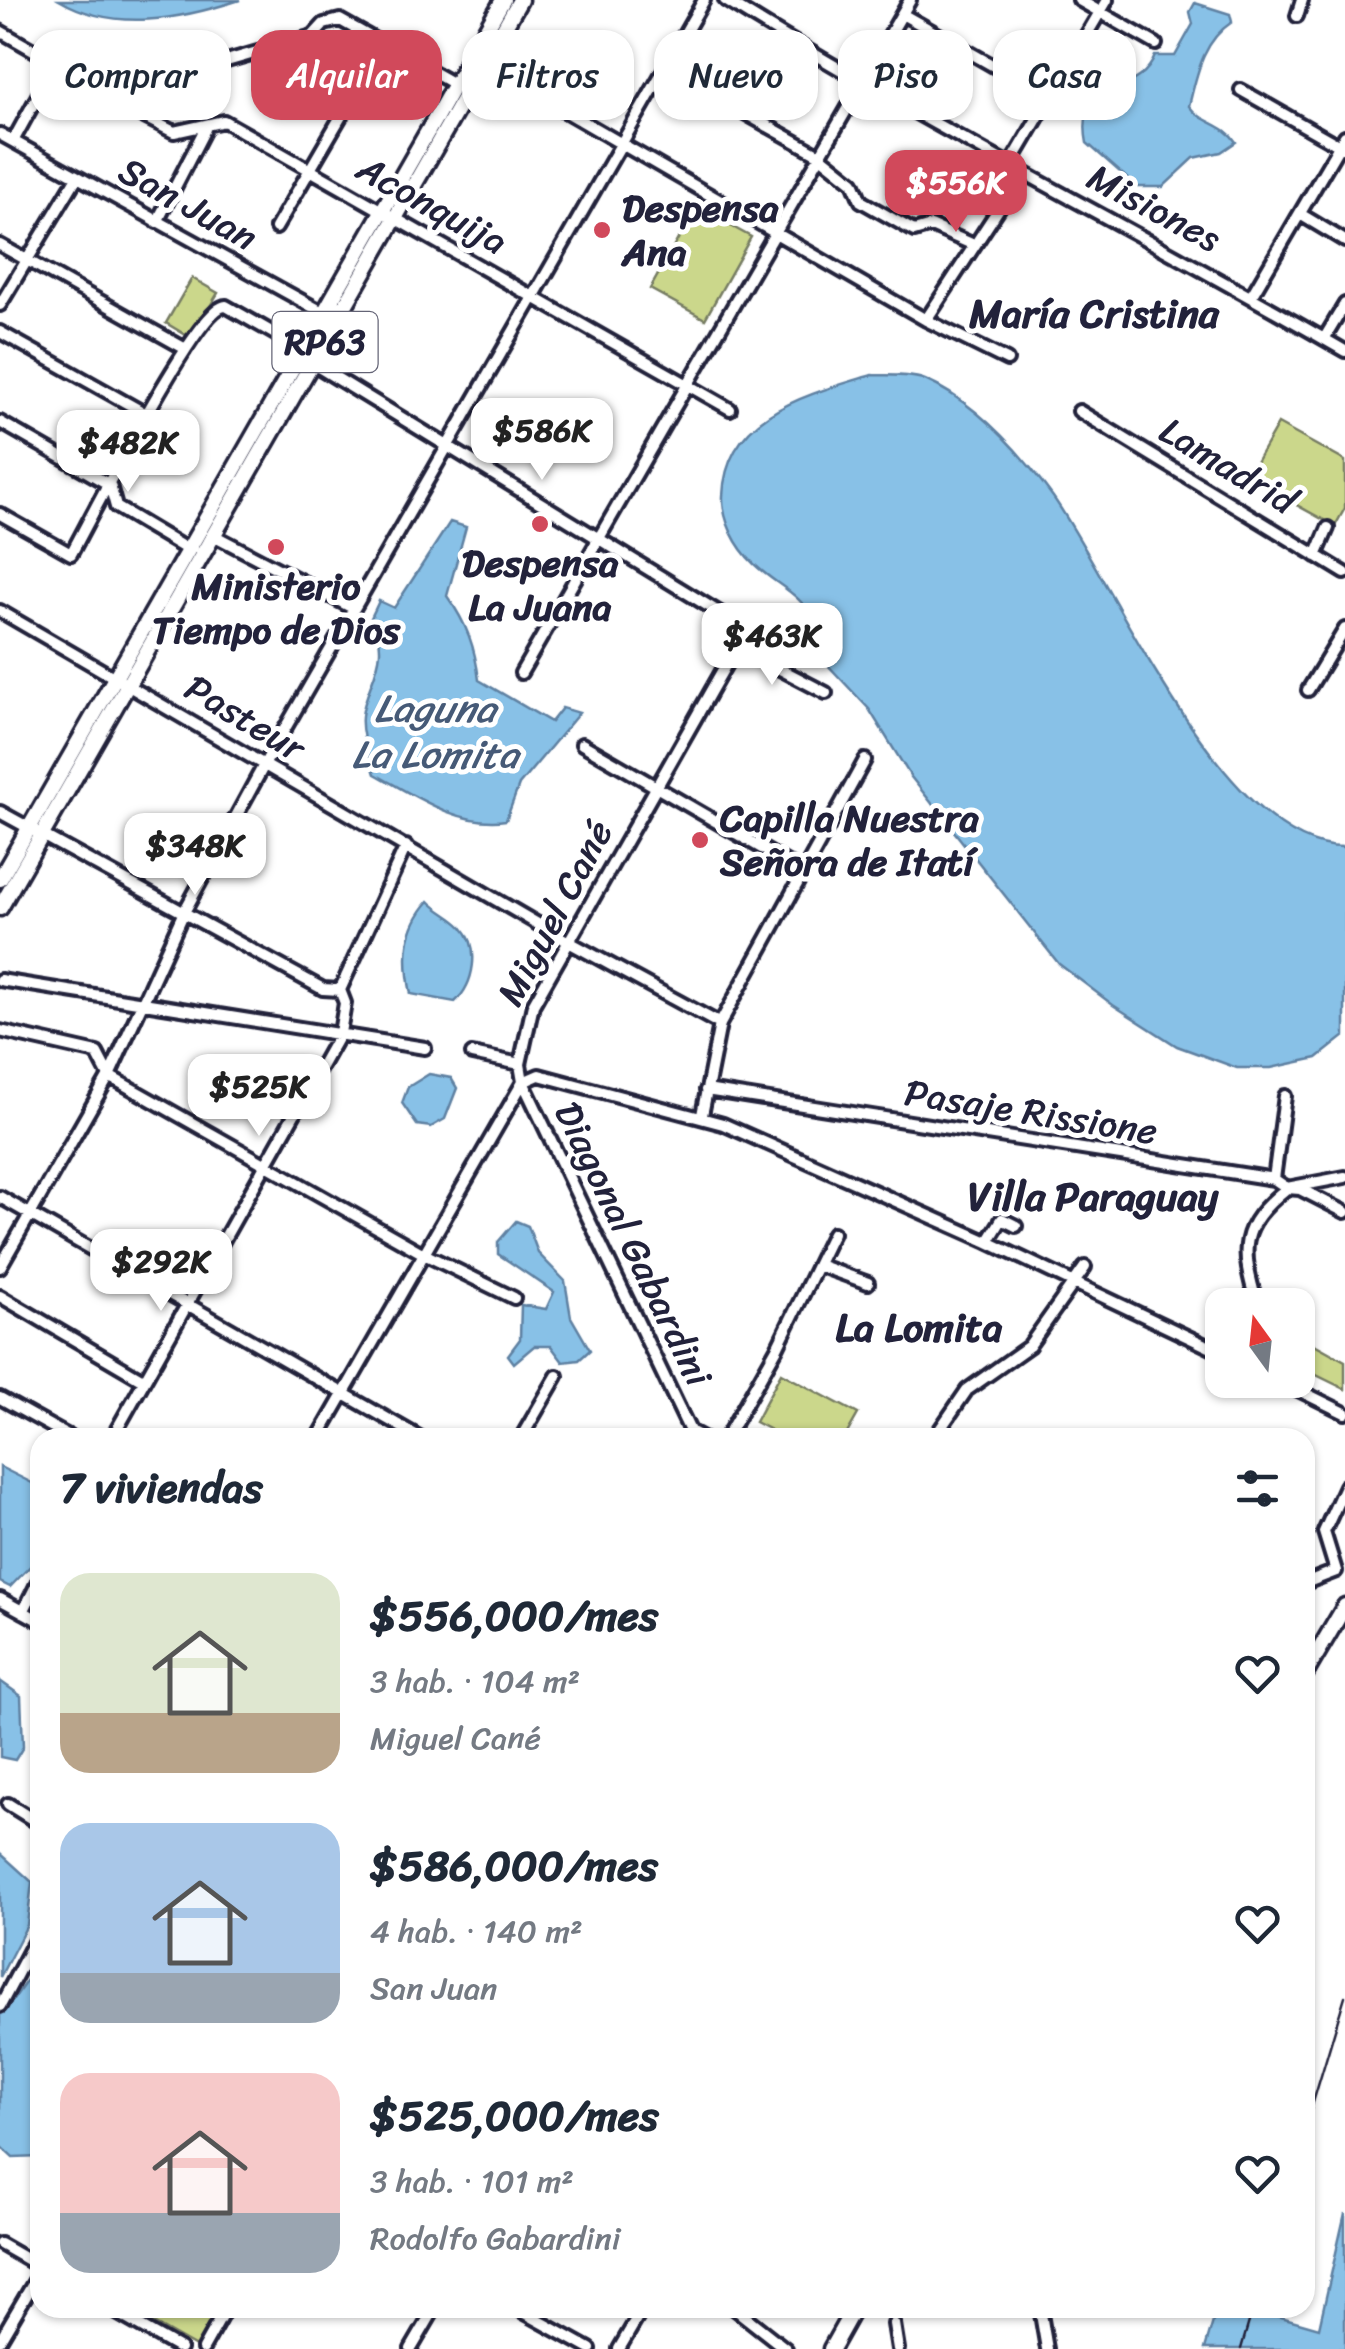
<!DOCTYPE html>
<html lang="es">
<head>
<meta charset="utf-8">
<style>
  body { margin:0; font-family:Sriracha,sans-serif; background:#f6f6f7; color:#1f2937; height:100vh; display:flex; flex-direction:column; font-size:38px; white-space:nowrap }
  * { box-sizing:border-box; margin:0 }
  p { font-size:32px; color:#747a83 }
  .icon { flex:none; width:55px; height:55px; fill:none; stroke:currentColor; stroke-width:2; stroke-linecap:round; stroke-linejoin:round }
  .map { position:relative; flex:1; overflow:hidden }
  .sheet { position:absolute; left:30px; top:1428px; width:1285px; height:890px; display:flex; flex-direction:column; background:#fff; border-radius:30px; box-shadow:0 2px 8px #0004 }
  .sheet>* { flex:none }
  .top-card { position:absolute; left:30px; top:30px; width:1285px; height:90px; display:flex; gap:20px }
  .needle { width:65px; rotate:345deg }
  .tools { position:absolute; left:1205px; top:1288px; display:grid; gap:20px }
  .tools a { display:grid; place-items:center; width:110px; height:110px; border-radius:20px; background:#fff; box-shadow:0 2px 8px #0004; font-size:50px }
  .price { position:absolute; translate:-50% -85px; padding:0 22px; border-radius:20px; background:#fff; color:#222; font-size:32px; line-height:65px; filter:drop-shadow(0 2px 5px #0008) }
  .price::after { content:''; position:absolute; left:50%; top:60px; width:30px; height:22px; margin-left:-15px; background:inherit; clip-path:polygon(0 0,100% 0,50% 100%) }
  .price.on { background:#d1495b; color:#fff }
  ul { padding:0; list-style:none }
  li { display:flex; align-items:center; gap:30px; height:250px; padding:0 30px }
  li span { display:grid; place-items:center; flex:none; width:280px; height:200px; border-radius:30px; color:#555 }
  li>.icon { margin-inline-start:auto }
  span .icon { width:120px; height:120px; fill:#fffc; stroke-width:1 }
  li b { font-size:42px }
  h2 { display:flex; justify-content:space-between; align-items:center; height:120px; padding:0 30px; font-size:42px }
  .pill { padding:0 35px; border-radius:30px; background:#fff; box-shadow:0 2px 8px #0004; font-size:35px; line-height:90px }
  .pill.on { background:#d1495b; color:#fff }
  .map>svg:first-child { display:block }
  .green { fill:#cbd78b; stroke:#767c63; stroke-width:2.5 }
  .water { fill:#88c1e7; stroke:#5f81a2; stroke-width:2.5 }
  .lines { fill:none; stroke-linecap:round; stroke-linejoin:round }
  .minor-casing { stroke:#22223b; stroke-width:18 }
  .major-casing { stroke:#22223b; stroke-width:21 }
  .minor { stroke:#fff; stroke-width:10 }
  .major { stroke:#fff; stroke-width:14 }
  .rail { stroke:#22223b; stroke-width:2.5 }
  .poi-dot { fill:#d1495b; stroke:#fff; stroke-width:4 }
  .labels { text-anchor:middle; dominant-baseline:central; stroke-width:10; stroke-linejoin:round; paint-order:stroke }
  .shield { fill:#fff; stroke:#646476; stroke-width:2.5 }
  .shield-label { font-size:35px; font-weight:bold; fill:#22223b }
  .street-label { font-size:38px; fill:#22223b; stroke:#fff }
  .poi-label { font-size:38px; font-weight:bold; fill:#22223b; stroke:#fff; text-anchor:start }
  .neighbourhood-label { font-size:40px; font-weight:bold; fill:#22223b; stroke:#fff }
  .water-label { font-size:40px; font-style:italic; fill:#465a77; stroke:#fff }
</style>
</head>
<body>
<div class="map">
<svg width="1345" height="2349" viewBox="0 0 1345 2349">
  <rect width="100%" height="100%" fill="#fff"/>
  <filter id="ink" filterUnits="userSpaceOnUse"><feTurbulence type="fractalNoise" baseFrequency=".01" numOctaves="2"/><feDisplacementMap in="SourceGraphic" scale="20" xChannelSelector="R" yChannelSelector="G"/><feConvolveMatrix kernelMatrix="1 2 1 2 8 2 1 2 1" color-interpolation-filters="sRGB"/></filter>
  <g filter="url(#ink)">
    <!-- green -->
    <path class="green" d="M 696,207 L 751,237 L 705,319 L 650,289 Z
      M 192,278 L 218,293 L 191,338 L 166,323 Z
      M 1278,424 L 1345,461 L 1345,508 L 1335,526 L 1247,478 Z
      M 1298,1335 L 1345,1361 L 1345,1389 L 1298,1366 Z
      M 781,1373 L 858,1414 L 845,1437 L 784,1437 L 755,1422 Z
      M 127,2308 L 219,2308 L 196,2347 Z"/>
    <!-- water -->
    <path class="water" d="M 59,0 L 240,0 C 181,19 115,33 59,0 Z
      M 1195,3 L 1230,14 L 1232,22 C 1203,41 1197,73 1189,106 C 1202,124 1224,123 1236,142 L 1221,152 L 1194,158 L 1163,187 L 1137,187 L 1087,143 C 1074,77 1138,100 1155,56 L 1175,56 L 1193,24 L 1190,12 Z
      M 872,375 C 888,376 910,374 925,380 C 976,402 1021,453 1053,497 C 1114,583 1225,850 1345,847 L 1345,1036 L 1317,1058 L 1271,1068 L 1237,1068 L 1177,1046 L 1113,1005 L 1059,964 L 911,777 L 869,709 L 808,644 L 767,642 L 760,636 L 800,633 L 815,621 C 797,590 778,587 754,564 C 736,547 722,520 723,496 C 726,414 806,395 872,375 Z
      M 450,522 L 466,527 L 447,596 C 467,624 475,647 479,680 L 551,722 L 562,708 L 579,713 L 519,785 L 506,820 C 459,827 415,796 375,774 C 369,756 358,730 363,710 C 371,675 392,654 371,618 L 379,601 L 394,608 Z
      M 429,901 C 438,911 453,917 462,927 C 481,948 474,984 455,1002 L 411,994 C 404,959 404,929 429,901 Z
      M 429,1074 L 451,1078 L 457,1088 L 445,1119 L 431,1127 L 417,1125 L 402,1103 L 408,1087 Z
      M 516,1221 L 528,1226 L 538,1253 L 565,1281 L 571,1317 L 590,1350 L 579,1360 L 563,1362 L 551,1346 L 534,1346 L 514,1363 L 508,1355 L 520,1339 L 521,1305 L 546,1309 L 554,1292 L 498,1254 L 498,1242 Z
      M 0,1467 L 40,1487 L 40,1556 L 10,1587 L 0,1582 Z
      M 0,1681 L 21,1696 L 23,1747 L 15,1760 L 0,1757 Z
      M 0,1853 L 32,1882 L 27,1925 L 0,1977 Z
      M 38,1964 L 40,2157 L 13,2158 L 0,2146 L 0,1991 L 11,2003 Z
      M 1345,2213 L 1345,2349 L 1205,2349 L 1217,2308 L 1250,2308 L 1319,2328 Z"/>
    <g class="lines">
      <defs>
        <path id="minor" d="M 725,0 C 927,126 1140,232 1345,351
          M 1079,0 L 1156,44
          M 902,14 L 1050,98
          M 1297,16 L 1302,0
          M 0,31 L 49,59 L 52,70 L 174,132 L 224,121 L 730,409
          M 480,62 L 926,320 L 1007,360
          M 666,69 L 818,154 L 853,182 L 861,201 L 914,231 L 931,226 L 974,245
          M 1241,90 L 1345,149
          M 112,101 L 123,91 L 313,36 L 324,24 L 340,20 L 454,84
          M 0,134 L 324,313 L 348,303
          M 13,141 L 52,70
          M 1010,165 L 1107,0
          M 1300,214 L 1345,241
          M 157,222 L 205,129
          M 276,228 L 358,87
          M 0,245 L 184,348
          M 1252,295 L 1345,136
          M 0,305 L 77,177
          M 926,320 L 1022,173
          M 0,332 L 148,415
          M 1324,339 L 1345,304
          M 1079,411 L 1345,573
          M 0,422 L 110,485 L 116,507 L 188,550 L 193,548
          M 0,514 L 71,554 C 91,518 198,305 226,306 L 303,350 L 312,363 L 746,629 L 778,621
          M 208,541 L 217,537 L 353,608
          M 1316,556 L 1328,528
          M 0,611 L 567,941 L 720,1024
          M 738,647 L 826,693
          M 521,673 L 910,0
          M 1308,690 L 1345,629
          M 582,744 L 803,872
          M 0,812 L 323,989 L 340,990
          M 0,980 L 425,1048
          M 0,1031 L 97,1053 L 109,1076 L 424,1254 L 514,1298
          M 472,1054 L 520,1064
          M 706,1090 L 1274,1179 L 1287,1188 L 1345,1177
          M 702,1115 L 720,1024 L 865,760
          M 1274,1179 L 1285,1096
          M 0,1197 L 421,1438
          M 988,1242 L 1002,1219 L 1016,1226
          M 818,1265 L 868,1283
          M 0,1267 L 109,1076 L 183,914 L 264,765 L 704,0
          M 0,1296 L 143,1380
          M 1257,1305 C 1241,1248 1238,1228 1287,1188 L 1300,1189 L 1345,1212
          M 1278,1380 L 1345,1413
          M 0,1398 L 72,1438
          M 112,1438 L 340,1033 L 345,1003 L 340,990 L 406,846
          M 318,1438 L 523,1082 L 520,1064 L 533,1005 L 746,629
          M 521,1438 L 557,1376
          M 703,1438 L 690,1431 L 523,1082 L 539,1075 L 723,1124 L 988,1242 L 1222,1353
          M 726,1438 L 777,1348 L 833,1233
          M 934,1438 L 967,1390 L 1029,1346 L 1085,1267
          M 1305,1583 L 1336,1571 L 1324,1532 L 1345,1486
          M 0,1599 L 40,1621
          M 23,1612 L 40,1578
          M 8,1804 L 40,1824
          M 0,2006 L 40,1931
          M 0,2244 L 40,2267
          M 108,2308 L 180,2349
          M 516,2308 L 590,2349
          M 734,2308 L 786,2349
          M 1040,2308 L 1047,2349
          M 894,2324 L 898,2349
          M 0,2340 L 40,2272
          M 203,2349 L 226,2308
          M 411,2349 L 435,2308
          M 619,2349 L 643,2308"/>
        <path id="major" d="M 0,879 L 503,0
          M 0,908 L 520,0
          M 1305,1674 L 1345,1606
          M 831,2349 L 854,2308"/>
      </defs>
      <!-- minor casing -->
      <use href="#minor" class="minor-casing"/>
      <!-- major casing -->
      <use href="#major" class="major-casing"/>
      <!-- minor -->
      <use href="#minor" class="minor"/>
      <!-- major -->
      <use href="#major" class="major"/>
      <!-- rail -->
      <path class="rail" d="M 1305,2129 L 1345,1996
        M 1241,2349 L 1253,2308"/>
    </g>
  </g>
  <!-- markers -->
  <g class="poi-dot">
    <circle cx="602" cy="230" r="10"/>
    <circle cx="540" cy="524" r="10"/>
    <circle cx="276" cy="547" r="10"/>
    <circle cx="700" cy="840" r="10"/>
  </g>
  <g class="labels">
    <!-- shield labels -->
    <rect class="shield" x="272.5" y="312" width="105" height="60" rx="8"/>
    <g class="shield-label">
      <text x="325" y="342">RP63</text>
    </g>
    <!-- street labels -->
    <g class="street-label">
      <text transform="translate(188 204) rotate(29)">San Juan</text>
      <text transform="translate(432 205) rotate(29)">Aconquija</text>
      <text transform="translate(1154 208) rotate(28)">Misiones</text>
      <text transform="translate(1228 466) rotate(31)">Lamadrid</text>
      <text transform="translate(245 718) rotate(31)">Pasteur</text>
      <text transform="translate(555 913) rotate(-62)">Miguel Cané</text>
      <text transform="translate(1031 1112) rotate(9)">Pasaje Rissione</text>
      <text transform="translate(633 1244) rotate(64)">Diagonal Gabardini</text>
    </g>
    <!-- poi labels -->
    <g class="poi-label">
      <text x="622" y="208">Despensa<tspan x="622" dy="44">Ana</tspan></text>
      <text x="540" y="563" text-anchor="middle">Despensa<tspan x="540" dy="44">La Juana</tspan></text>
      <text x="276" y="586" text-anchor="middle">Ministerio<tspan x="276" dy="44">Tiempo de Dios</tspan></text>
      <text x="720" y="818">Capilla Nuestra<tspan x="720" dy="44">Señora de Itatí</tspan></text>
    </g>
    <!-- neighbourhood labels -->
    <g class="neighbourhood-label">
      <text x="1094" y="313">María Cristina</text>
      <text x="1093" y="1196">Villa Paraguay</text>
      <text x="919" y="1327">La Lomita</text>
    </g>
    <!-- water labels -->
    <g class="water-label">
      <text x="435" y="708">Laguna<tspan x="435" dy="46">La Lomita</tspan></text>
    </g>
  </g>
</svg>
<div class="tools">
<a><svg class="needle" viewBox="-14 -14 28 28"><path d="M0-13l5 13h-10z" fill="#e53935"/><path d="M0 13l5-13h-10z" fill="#747a83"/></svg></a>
</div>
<b class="price on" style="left:956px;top:235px">$556K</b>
<b class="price" style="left:542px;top:483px">$586K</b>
<b class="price" style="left:128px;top:495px">$482K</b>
<b class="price" style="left:772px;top:688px">$463K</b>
<b class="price" style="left:195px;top:898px">$348K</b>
<b class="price" style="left:259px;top:1139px">$525K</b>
<b class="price" style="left:161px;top:1314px">$292K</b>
<div class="top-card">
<a class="pill">Comprar</a>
<a class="pill on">Alquilar</a>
<a class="pill">Filtros</a>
<a class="pill">Nuevo</a>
<a class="pill">Piso</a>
<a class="pill">Casa</a>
</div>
<section class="sheet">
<h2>7 viviendas<svg class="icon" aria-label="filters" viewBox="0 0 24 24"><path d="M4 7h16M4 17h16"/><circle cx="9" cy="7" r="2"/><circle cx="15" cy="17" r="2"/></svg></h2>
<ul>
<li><span style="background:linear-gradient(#dfe7d0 70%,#b9a48a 0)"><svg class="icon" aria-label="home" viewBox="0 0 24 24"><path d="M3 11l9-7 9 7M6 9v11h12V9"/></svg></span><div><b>$556,000/mes</b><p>3 hab. · 104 m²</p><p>Miguel Cané</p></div><svg class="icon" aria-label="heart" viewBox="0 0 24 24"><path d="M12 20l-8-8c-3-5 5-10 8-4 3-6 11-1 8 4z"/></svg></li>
<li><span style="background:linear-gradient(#a9c7e8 75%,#9aa5b1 0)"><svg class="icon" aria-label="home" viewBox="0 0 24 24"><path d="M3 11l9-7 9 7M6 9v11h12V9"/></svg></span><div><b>$586,000/mes</b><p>4 hab. · 140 m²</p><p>San Juan</p></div><svg class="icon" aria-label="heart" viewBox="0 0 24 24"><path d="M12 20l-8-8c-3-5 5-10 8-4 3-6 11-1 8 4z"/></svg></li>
<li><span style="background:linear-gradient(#f6c9c9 70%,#9aa5b1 0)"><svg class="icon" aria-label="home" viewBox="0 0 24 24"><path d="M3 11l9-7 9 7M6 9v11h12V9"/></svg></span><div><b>$525,000/mes</b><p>3 hab. · 101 m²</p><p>Rodolfo Gabardini</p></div><svg class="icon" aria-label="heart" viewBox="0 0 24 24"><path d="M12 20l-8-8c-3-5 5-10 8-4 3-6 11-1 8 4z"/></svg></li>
</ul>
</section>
</div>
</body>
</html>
